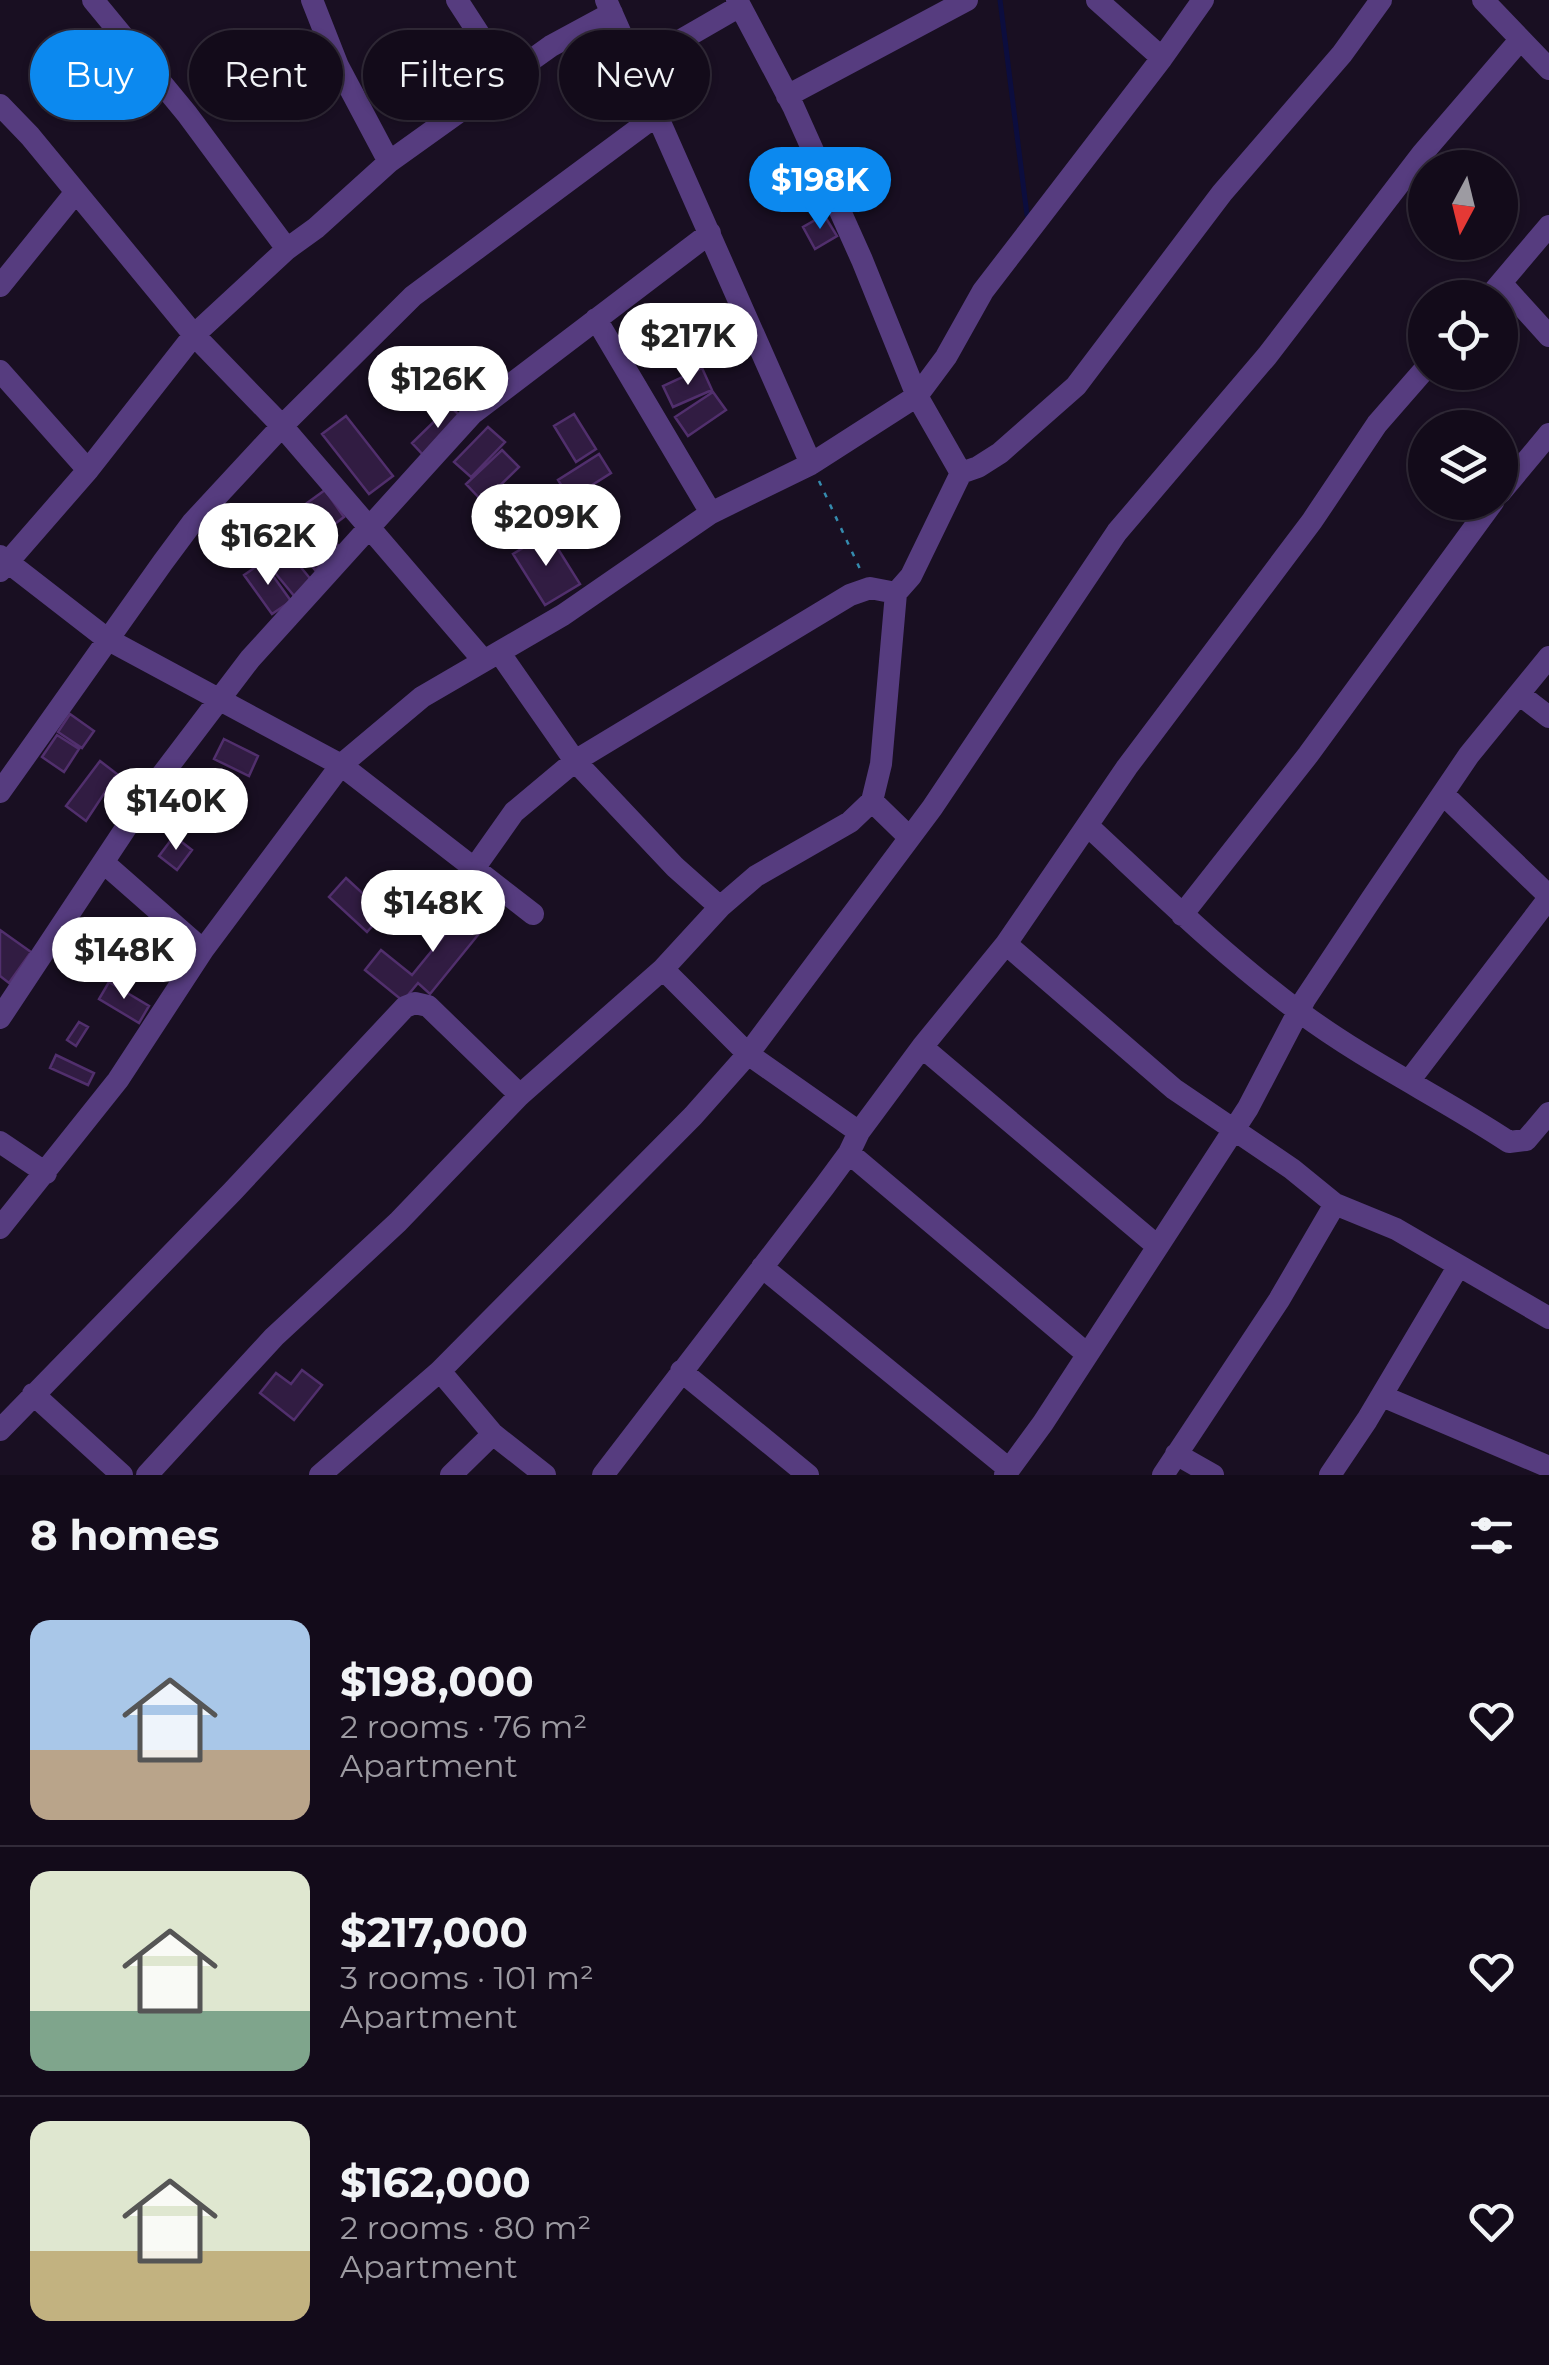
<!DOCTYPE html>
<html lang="en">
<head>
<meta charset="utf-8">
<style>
  body { margin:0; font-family:Montserrat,sans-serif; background:#1c1423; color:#f1f3f6; height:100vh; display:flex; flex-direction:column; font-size:38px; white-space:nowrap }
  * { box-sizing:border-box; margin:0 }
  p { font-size:32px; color:#9d9ba2 }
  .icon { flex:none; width:55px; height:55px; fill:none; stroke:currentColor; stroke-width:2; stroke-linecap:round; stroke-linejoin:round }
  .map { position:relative; height:1475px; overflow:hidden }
  .panel { display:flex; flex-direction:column; background:#130b1a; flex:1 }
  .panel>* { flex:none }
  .hud { position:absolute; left:30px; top:30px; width:1000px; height:90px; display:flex; gap:20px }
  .needle { width:65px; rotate:187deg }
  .tools { position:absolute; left:1408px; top:150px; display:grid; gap:20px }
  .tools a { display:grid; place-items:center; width:110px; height:110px; border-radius:50%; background:#130b1a; box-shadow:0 2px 8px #0004,0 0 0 2px #322b39; font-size:50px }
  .price { position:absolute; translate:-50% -85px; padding:0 22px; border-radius:35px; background:#fff; color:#222; font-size:32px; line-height:65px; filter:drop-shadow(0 2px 5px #0008) }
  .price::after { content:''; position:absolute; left:50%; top:60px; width:30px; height:22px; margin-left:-15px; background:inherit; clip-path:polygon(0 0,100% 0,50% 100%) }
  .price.active { background:#0c89ef; color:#fff }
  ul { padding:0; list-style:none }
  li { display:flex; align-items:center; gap:30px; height:250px; padding:0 30px }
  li+li { border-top:2px solid #322b39 }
  li span { display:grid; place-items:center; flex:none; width:280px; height:200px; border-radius:20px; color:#555 }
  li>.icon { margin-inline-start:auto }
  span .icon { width:120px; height:120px; fill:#fffc; stroke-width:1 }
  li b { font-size:42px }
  h2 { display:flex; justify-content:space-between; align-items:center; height:120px; padding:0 30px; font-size:42px }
  .chip { padding:0 35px; border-radius:45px; background:#130b1a; box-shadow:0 2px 8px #0004,0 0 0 2px #322b39; font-size:35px; line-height:90px }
  .chip.active { background:#0c89ef; color:#fff }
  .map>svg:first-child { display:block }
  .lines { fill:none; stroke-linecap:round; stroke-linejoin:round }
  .stream { stroke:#0c0d3e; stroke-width:5 }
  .building { fill:#311c42; stroke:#512f6d; stroke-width:2.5 }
  .path { stroke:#358bae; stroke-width:2.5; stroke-dasharray:5 8; stroke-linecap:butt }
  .minor { stroke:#563c7f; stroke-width:22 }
</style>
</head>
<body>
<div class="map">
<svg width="1549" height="1475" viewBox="0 0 1549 1475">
  <rect width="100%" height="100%" fill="#190f22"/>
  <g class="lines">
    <!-- stream -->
    <path class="stream" d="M 1000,0 L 1027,215"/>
  </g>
  <!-- building -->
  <path class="building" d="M 824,215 L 837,236 L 815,249 L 803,227 Z
    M 702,368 L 712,390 L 673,407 L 663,386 Z
    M 713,392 L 726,410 L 688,436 L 675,417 Z
    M 450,406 L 464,420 L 425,457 L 412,443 Z
    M 574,414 L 596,449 L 576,462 L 554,426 Z
    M 346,416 L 393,476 L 369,494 L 322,434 Z
    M 488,427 L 505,442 L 471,477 L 454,462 Z
    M 502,450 L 519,467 L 483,502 L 466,484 Z
    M 599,454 L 611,473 L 570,499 L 558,480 Z
    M 325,490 L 344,517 L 327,530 L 307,503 Z
    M 530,497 L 547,517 L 522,537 L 505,518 Z
    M 308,510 L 342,550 L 331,559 L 297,519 Z
    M 299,522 L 328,560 L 315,570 L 286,532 Z
    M 548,533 L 580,584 L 545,605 L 513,554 Z
    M 280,542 L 313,582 L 295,597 L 262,557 Z
    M 263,562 L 291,601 L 272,614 L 244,575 Z
    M 70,714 L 94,731 L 82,748 L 58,732 Z
    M 57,735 L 79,749 L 64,772 L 42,757 Z
    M 224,739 L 258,756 L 249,776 L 214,759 Z
    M 100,761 L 117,774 L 86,821 L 66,806 Z
    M 174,836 L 192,850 L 177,870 L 159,856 Z
    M 346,878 L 384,913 L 367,932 L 329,897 Z
    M 475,898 L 495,914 L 430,994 L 418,983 L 403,1001 L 365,970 L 381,950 L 412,975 Z
    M 0,930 L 31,952 L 9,983 L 0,976 Z
    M 109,982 L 149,1006 L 139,1023 L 99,999 Z
    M 79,1022 L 88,1027 L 76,1046 L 67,1040 Z
    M 56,1055 L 94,1073 L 88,1085 L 50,1068 Z
    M 302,1370 L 322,1385 L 294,1420 L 260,1393 L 276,1373 L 291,1384 Z"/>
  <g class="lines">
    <!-- path -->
    <path class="path" d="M 819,481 L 860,569"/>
    <!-- minor -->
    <path class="minor" d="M 93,0 L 187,114 L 287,249
      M 312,0 L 338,66 L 389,162
      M 457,0 L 507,77
      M 606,0 L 811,464
      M 737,0 L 793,106 L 862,260 L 917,396 L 961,473 L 911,576 L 896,593 L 881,764 L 872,801 L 908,836
      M 1097,0 L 1162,58
      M 1483,0 L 1549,69
      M 636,66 L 740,6
      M 787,96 L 967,0
      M 0,105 L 30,136 L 194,335 L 282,426 L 484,661
      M 1501,283 L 1549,336
      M 0,286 L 76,192
      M 1488,298 L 1549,226
      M 596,319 L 711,513
      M 0,371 L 88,470
      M 961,473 L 978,467 L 1000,453 L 1076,386 L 1222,193 L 1342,54 L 1381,0
      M 1500,493 L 1549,434
      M 0,556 L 107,639 L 341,765 L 533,914
      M 0,571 L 88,470 L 194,335 L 287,249 L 316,228 L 389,162 L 551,46 L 612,13
      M 499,652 L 575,761 L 675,867 L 720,907
      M 1519,694 L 1549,717
      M 0,792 L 163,562 L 192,523 L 282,426 L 413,296 L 657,115
      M 1443,794 L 1549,896
      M 1088,826 C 1158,891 1224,956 1301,1013 C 1367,1062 1441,1097 1509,1142 L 1526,1140 L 1549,1113
      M 104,863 L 203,950
      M 473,870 L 514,812 L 575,761 L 850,595 L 870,588 L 896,593
      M 1182,915 L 1308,755 L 1493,502
      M 1006,944 L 1174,1089 L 1292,1169 L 1335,1204 L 1396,1229 L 1549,1318
      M 663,969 L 748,1054 L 859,1132
      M 0,1018 L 155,784 L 250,659 L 472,414 L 710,233
      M 922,1047 L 1156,1245
      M 1409,1081 L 1549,898
      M 0,1142 L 46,1173
      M 849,1153 L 1087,1354
      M 0,1228 L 118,1080 L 203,950 L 341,765 L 422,697 L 563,615 L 711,513 L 811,464 L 917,396 L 946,357 L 983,291 L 1162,58 L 1203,0
      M 762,1267 L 1009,1469
      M 440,1371 L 493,1434 L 545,1475
      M 681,1371 L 808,1475
      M 33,1394 L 122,1475
      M 1382,1396 L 1549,1467
      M 0,1430 L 232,1192 L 405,1007 L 415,1003 L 428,1006 L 520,1095
      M 1176,1454 L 1213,1475
      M 147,1475 L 274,1337 L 398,1222 L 520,1095 L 663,969 L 720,907 L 756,876 L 850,822 L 872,801
      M 320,1475 L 440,1371 L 693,1116 L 748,1054 L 932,808 L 1117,532 L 1267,356 L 1422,154 L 1520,40
      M 451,1475 L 493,1434
      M 603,1475 L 824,1187 L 849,1153 L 859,1132 L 922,1047 L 1006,944 L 1127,767 L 1312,521 L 1377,424 L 1425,369
      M 1005,1475 L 1043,1423 L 1248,1108 L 1305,999 L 1372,898 L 1469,755 L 1549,657
      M 1163,1475 L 1279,1300 L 1335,1204
      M 1330,1475 L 1367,1420 L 1458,1267"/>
  </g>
</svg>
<div class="tools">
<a><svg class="needle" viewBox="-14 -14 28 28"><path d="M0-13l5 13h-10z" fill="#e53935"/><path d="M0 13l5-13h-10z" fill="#9d9ba2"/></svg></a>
<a><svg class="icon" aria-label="locate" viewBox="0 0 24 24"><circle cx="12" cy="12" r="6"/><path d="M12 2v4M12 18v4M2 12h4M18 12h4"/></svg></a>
<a><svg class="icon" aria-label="layers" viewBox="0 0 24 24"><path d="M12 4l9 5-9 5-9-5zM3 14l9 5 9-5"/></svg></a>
</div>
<b class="price active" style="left:820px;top:232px">$198K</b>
<b class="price" style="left:688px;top:388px">$217K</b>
<b class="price" style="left:438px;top:431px">$126K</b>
<b class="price" style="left:546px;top:569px">$209K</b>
<b class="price" style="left:268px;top:588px">$162K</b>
<b class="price" style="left:176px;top:853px">$140K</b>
<b class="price" style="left:433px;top:955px">$148K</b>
<b class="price" style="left:124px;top:1002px">$148K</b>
<div class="hud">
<a class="chip active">Buy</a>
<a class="chip">Rent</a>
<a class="chip">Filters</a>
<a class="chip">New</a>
</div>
</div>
<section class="panel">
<h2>8 homes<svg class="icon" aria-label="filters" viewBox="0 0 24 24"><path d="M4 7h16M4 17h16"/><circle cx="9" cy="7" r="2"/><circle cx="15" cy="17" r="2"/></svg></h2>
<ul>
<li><span style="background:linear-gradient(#a9c7e8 65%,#b9a48a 0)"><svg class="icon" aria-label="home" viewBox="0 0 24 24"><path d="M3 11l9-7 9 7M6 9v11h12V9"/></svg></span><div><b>$198,000</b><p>2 rooms · 76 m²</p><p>Apartment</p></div><svg class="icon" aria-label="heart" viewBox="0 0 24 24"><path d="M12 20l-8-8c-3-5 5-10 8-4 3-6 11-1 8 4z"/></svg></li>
<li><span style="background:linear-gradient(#dfe7d0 70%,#7fa58c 0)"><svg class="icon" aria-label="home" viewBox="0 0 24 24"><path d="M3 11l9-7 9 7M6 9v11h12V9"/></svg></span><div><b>$217,000</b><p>3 rooms · 101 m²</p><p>Apartment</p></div><svg class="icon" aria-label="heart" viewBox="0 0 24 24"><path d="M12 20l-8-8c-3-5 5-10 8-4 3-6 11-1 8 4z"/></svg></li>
<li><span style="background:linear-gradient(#dfe7d0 65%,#c2b280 0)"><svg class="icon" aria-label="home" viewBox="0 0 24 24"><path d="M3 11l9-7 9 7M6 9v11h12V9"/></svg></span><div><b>$162,000</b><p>2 rooms · 80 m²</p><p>Apartment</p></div><svg class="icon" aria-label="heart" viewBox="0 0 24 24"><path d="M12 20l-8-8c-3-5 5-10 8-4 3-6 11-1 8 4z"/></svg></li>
</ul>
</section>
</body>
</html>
